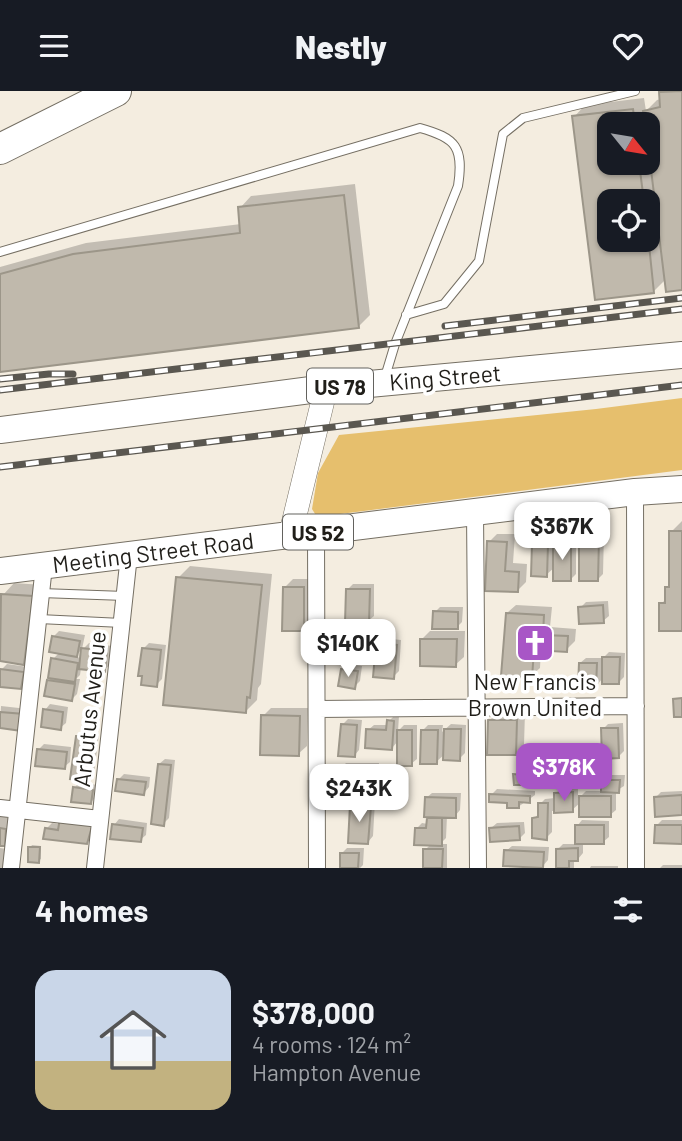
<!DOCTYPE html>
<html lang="en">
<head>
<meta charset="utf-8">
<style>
  body { margin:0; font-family:Barlow,sans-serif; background:#20242c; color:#f1f3f6; height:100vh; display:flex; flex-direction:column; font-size:26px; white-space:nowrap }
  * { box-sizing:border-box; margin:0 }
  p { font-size:23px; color:#9ea1a6 }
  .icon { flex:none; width:38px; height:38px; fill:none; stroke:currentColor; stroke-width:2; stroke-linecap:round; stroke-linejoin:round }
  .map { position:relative; height:777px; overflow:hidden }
  .details { display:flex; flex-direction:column; background:#171b24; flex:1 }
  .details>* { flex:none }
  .needle { width:46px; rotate:120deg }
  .tools { position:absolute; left:597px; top:21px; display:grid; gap:14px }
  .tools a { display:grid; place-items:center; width:63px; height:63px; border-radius:14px; background:#171b24; box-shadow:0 2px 5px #0004; font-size:35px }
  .price { position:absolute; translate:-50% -60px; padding:0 16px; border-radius:14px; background:#fff; color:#222; font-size:23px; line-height:46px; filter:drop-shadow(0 2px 4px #0008) }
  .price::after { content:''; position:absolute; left:50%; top:42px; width:21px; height:16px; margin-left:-10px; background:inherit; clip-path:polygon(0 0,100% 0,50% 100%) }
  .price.on { background:#a856c6; color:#fff }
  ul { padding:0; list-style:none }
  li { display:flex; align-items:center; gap:21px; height:175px; padding:0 35px }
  li span { display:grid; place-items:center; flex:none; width:196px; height:140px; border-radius:21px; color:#555 }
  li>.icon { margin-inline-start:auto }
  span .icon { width:84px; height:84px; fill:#fffc; stroke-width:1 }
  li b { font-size:30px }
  h2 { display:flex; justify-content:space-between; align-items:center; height:84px; padding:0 35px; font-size:30px }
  header { display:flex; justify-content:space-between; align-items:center; height:91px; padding:0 35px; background:#171b24; font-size:32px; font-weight:800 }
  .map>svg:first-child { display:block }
  .green { fill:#e6bf6d }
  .shadow { fill:#0003; fill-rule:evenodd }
  .building { fill:#c0b9ac; stroke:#9c9689; stroke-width:2 }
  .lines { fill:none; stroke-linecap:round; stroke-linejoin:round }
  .lane-casing { stroke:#756f63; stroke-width:10 }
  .street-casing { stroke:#756f63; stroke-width:18 }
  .secondary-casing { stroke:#756f63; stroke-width:24 }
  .primary-casing { stroke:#756f63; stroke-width:28 }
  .highway-casing { stroke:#756f63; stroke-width:32 }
  .lane { stroke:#fff; stroke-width:8 }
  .street { stroke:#fff; stroke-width:16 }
  .secondary { stroke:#fff; stroke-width:23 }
  .primary { stroke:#fff; stroke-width:26 }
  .highway { stroke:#fff; stroke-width:30 }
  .rail-casing { stroke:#5a5750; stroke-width:7 }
  .rail { stroke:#fff; stroke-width:4.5; stroke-dasharray:13; stroke-linecap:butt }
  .labels { text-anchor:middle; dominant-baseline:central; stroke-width:7; stroke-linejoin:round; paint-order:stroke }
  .shield { fill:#fff; stroke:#63625e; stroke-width:2 }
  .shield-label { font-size:21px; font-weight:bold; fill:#201e19 }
  .street-label { font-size:23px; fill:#201e19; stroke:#fff }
  .poi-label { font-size:23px; fill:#201e19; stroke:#fff }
</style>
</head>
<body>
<header><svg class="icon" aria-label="menu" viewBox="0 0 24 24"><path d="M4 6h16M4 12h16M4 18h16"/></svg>Nestly<svg class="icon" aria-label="heart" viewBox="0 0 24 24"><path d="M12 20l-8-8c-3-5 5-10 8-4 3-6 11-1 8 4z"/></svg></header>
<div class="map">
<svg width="682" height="777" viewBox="0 0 682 777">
  <rect width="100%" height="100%" fill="#f4ede0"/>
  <!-- green -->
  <path class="green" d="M 682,307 L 682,379 L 317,426 L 312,418 L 318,382 L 339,344 L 596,318 Z"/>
  <!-- shadow -->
  <path class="shadow" d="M 663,0 L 682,0 L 682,197 L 666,188 L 653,201 L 596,208 L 574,26 L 585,14 L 644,7 L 646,20 L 657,9 L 661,8 ZM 609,33 L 648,33 L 648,72 L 609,72 ZM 609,110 L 648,110 L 648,149 L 609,149 Z
    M 355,93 L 370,224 L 358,236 L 0,279 L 0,176 L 86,152 L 241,133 L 240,117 L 251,105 Z
    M 682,430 L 682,538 L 661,513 L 667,507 L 667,497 L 671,493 L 671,441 Z
    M 587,442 L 604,442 L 603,483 L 598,488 L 581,447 Z
    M 497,443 L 515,443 L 513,472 L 527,473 L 526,491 L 517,500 L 487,498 L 489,451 Z
    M 540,447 L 553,448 L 553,455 L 561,447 L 576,447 L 576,483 L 570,489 L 555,476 L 546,484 L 534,453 Z
    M 190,475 L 272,483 L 261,593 L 258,597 L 257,609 L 245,621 L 178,487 Z
    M 293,488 L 312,488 L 312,530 L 303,539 L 284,497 Z
    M 14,492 L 43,494 L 35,560 L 23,572 L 0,569 L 0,523 L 3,504 Z
    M 353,493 L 374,493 L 374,525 L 368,530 L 348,498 Z
    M 608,510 L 609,525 L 603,530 L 580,517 L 586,511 Z
    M 516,514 L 552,516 L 550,536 L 576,538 L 575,550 L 566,559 L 541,557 L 540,577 L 531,585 L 507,522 Z
    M 440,516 L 463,516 L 462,531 L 457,536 L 435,521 Z
    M 59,540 L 85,544 L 82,558 L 75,566 L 82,567 L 83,558 L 89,552 L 112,555 L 110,574 L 104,579 L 81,577 L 80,584 L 76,588 L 80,588 L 77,603 L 72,608 L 49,589 L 53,586 L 53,568 L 60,561 L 54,545 Z
    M 430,540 L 465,540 L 464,566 L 455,574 L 422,548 Z
    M 348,541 L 365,542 L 365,555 L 359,561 L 342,547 Z
    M 383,547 L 401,549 L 399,580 L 393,586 L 378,553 Z
    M 149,552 L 166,554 L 162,588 L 156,594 L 144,584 L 143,558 Z
    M 609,561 L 625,562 L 624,586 L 619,591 L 603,587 L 596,595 L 580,572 L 586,567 L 603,567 Z
    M 7,573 L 28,576 L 26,591 L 21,597 L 0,594 L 1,579 Z
    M 348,573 L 362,575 L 360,590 L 354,596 L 343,578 Z
    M 50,613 L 68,616 L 66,632 L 60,637 L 45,619 Z
    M 1,615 L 28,618 L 0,636 Z
    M 271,617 L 308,617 L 307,655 L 298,663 L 263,625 Z
    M 498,621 L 525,621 L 524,654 L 516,663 L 490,629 Z
    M 394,625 L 399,625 L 398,640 L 404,634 L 417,634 L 417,668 L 411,673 L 398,650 L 392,657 L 368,639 L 374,634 L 388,634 L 389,630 Z
    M 348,628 L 362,629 L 359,659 L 354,665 L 342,634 Z
    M 623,632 L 624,660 L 619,665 L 603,638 L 608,633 Z
    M 451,633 L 466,634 L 465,662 L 459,668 L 445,663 L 436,671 L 423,639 L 428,634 L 443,634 L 442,641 Z
    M 83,640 L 99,642 L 94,683 L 89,689 L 77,645 Z
    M 44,653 L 71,656 L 70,671 L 64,676 L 38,659 Z
    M 165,668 L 175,669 L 169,727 L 163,733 L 159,673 Z
    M 346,672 L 379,672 L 378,689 L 373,694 L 341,677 Z
    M 124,683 L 150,686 L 149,696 L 144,702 L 119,688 Z
    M 609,684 L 625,684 L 624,695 L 616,700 L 616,719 L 610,724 L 581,711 L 572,719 L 552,720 L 552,741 L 546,747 L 534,728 L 540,721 L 540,713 L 545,708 L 555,707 L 556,703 L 561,697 L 578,697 L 578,708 L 586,700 L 603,700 L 603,689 Z
    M 80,691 L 97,694 L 96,706 L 90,712 L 74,697 Z
    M 497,698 L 535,700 L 535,704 L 518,716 L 491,704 Z
    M 682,700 L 682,723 L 656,706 L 661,701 Z
    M 432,702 L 461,702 L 460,719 L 455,725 L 447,725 L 446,747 L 440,753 L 447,753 L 447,777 L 424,777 L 425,759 L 431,753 L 416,738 L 422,732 L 428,733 L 426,707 Z
    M 357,709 L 375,710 L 373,745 L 368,751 L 352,714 Z
    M 0,714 L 12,716 L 9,748 L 4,753 L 0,753 Z
    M 97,726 L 91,746 L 86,752 L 46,738 L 52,732 L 61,733 Z
    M 119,728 L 147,732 L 146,744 L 140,749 L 114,734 Z
    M 582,729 L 609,730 L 609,746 L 603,751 L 583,751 L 583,762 L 578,768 L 574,768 L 574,777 L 558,777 L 557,759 L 563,753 L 577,753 L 577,735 Z
    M 662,729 L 682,729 L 682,751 L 657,734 Z
    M 524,731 L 525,742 L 519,748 L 491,737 L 497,732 Z
    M 32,754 L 41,755 L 41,768 L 38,770 L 30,757 Z
    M 512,755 L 549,756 L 548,769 L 541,777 L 531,777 L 531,774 L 506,760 Z
    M 0,757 L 7,758 L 4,777 L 0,777 Z
    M 347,757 L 364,757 L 363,774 L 360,777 L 342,777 L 342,762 Z
    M 663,774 L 682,774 L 682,777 L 660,777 Z
    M 591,775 L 618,775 L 618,777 L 590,777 Z"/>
  <!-- building -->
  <path class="building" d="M 682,0 L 682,199 L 666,201 L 648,54 L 648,33 L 645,33 L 643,20 L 660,16 L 659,1 Z
    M 633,18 L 635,33 L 609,33 L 609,72 L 639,72 L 644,110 L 609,110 L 609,149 L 648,149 L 648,144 L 654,202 L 595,209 L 572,25 Z
    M 344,104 L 359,237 L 0,281 L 0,183 L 73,163 L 240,142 L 238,116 Z
    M 669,440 L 682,440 L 682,540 L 659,540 L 659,512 L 665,512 L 665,496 L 669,496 Z
    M 579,446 L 599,447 L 598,490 L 579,490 Z
    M 487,450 L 507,451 L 505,480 L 519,481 L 518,501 L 485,500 Z
    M 532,452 L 548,453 L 547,486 L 531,485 Z
    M 553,452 L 571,452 L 571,490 L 553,490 Z
    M 176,486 L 262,494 L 250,607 L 247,606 L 246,622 L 163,614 Z
    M 283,496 L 304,496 L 304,540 L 282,540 Z
    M 346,498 L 370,498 L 369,532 L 345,532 Z
    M 1,503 L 33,505 L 24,574 L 0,570 Z
    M 603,514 L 604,532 L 579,533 L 578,516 Z
    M 433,520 L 458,521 L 458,538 L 432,538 Z
    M 506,522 L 544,524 L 543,544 L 568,545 L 567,561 L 534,559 L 532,587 L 501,585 Z
    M 52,545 L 80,550 L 77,566 L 49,561 Z
    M 341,546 L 361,547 L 360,563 L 340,562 Z
    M 420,548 L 457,548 L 456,576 L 420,575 Z
    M 376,552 L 397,554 L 394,588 L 373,586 Z
    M 81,557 L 107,560 L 105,581 L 79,578 Z
    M 142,557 L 161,559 L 157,596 L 141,594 L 142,585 L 138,585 Z
    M 602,566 L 620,566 L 619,593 L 602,593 Z
    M 51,567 L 78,572 L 75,591 L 48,587 Z
    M 579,572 L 597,572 L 596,597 L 578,596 Z
    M 0,578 L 24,581 L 21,598 L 0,596 Z
    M 341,578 L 358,580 L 355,598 L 338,595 Z
    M 47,589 L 75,593 L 72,610 L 44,605 Z
    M 682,607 L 682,626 L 674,626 L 673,608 Z
    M 43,618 L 63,621 L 61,639 L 41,636 Z
    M 0,621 L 24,623 L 22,640 L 0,637 Z
    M 261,624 L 300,625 L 299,665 L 260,664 Z
    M 387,629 L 394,630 L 392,659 L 365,657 L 366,638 L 386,639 Z
    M 488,629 L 517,629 L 516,664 L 487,664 Z
    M 341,633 L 357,634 L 355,666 L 338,665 Z
    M 601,637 L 618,637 L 619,667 L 602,668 Z
    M 444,638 L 461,638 L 460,670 L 443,669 Z
    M 397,639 L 412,639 L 412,675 L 397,675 Z
    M 421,639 L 438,639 L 437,673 L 420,673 Z
    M 76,645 L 95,647 L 89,690 L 70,688 Z
    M 37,658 L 67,661 L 65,678 L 35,675 Z
    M 158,673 L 171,674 L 164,735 L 151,733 Z
    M 339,677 L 374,677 L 374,696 L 339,695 Z
    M 513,683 L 523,684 L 523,694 L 514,694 Z
    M 117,688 L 146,691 L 144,704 L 115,700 Z
    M 601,689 L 620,689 L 619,702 L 601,701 Z
    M 73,696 L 93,699 L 91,713 L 71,711 Z
    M 573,701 L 573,721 L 554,722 L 554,702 Z
    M 489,703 L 530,705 L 530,712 L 519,711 L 519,717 L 507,717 L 507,712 L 489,711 Z
    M 682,704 L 682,724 L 655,726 L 654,706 Z
    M 579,705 L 611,705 L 611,726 L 579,726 Z
    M 425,706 L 456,707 L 456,727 L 424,726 Z
    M 538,712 L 548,712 L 547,749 L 532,747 L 532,727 L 538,726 Z
    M 350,714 L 371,715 L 368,753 L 348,752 Z
    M 60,727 L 93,732 L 87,753 L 43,748 L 45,737 L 58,739 Z
    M 427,727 L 442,727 L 442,755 L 414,754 L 415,737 L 426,737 Z
    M 112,733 L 143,737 L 141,751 L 110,748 Z
    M 575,734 L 604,734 L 604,753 L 575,753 Z
    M 655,734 L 682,734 L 682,753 L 654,752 Z
    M 519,735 L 520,749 L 490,751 L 489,737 Z
    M 0,737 L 6,738 L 5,755 L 0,755 Z
    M 28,756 L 40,756 L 39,772 L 28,771 Z
    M 578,757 L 578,770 L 569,770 L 569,777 L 556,777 L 556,758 Z
    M 423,758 L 443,758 L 442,777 L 423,777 Z
    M 504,759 L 544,761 L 543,777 L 503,775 Z
    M 340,762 L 359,762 L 358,777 L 340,777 Z"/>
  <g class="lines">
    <defs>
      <path id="lane" d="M 0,161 L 420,37 C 456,47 464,56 458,95 L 395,253 L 385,286
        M 406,224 L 444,213 L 479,170 L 503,43 L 523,27 L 635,0
        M 41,502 L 125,505
        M 39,528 L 122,532"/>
      <path id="street" d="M 635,401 L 636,777
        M 475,421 L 478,777
        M 316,441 L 317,777
        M 317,618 L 636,615
        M 0,717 L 100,728
        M 11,777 L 44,475
        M 95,777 L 129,464"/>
      <path id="secondary" d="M 290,445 L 326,297"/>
      <path id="primary" d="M 0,339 L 326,297 L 682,264
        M 0,480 L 635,401 L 682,398"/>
      <path id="highway" d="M 0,58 L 116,0"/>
    </defs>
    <!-- lane casing -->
    <use href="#lane" class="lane-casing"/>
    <!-- street casing -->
    <use href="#street" class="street-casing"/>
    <!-- secondary casing -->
    <use href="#secondary" class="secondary-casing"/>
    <!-- primary casing -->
    <use href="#primary" class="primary-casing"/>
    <!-- highway casing -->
    <use href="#highway" class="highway-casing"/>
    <!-- lane -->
    <use href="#lane" class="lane"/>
    <!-- street -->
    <use href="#street" class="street"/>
    <!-- secondary -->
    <use href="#secondary" class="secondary"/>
    <!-- primary -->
    <use href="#primary" class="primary"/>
    <!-- highway -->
    <use href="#highway" class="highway"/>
    <defs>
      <path id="rail" d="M 445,235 L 682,207
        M 0,288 L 49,283 L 73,283
        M 0,299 L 682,218
        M 0,376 L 682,294"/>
    </defs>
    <!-- rail casing -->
    <use href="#rail" class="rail-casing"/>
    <!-- rail -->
    <use href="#rail" class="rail"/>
  </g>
  <!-- icons -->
  <defs>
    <symbol id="church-square" viewBox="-11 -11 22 22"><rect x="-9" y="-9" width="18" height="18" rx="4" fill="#a856c6" stroke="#fff"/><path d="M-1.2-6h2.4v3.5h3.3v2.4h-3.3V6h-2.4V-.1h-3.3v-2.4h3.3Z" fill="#fff"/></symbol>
  </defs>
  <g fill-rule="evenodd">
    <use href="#church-square" x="513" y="530" width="44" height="44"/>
  </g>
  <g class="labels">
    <!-- shield labels -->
    <g class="shield">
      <rect x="307" y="277.5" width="66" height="35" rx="5"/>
      <rect x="283" y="423.5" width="70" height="35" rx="5"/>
    </g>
    <g class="shield-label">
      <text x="340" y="295">US 78</text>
      <text x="318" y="441">US 52</text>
    </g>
    <!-- street labels -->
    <g class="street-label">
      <text transform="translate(445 286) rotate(-5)">King Street</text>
      <text transform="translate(153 461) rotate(-7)">Meeting Street Road</text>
      <text transform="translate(89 618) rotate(-84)">Arbutus Avenue</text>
    </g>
    <!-- poi labels -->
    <g class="poi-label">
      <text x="535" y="590">New Francis<tspan x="535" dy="26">Brown United</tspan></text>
    </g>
  </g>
</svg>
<div class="tools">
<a><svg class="needle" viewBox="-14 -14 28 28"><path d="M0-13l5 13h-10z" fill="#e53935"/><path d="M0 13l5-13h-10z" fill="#9ea1a6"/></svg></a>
<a><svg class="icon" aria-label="locate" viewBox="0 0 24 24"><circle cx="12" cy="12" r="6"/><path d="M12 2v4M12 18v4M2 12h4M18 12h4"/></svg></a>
</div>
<b class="price" style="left:562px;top:471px">$367K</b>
<b class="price" style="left:348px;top:588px">$140K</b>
<b class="price on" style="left:564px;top:712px">$378K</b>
<b class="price" style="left:359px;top:733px">$243K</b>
</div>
<section class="details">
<h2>4 homes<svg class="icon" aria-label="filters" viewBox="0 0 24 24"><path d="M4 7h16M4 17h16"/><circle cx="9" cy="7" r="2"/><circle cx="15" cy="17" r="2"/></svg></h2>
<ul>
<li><span style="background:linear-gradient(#c9d6e8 65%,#c2b280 0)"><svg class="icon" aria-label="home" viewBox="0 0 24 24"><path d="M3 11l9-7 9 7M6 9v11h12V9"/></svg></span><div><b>$378,000</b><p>4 rooms · 124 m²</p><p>Hampton Avenue</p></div></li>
</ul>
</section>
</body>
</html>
